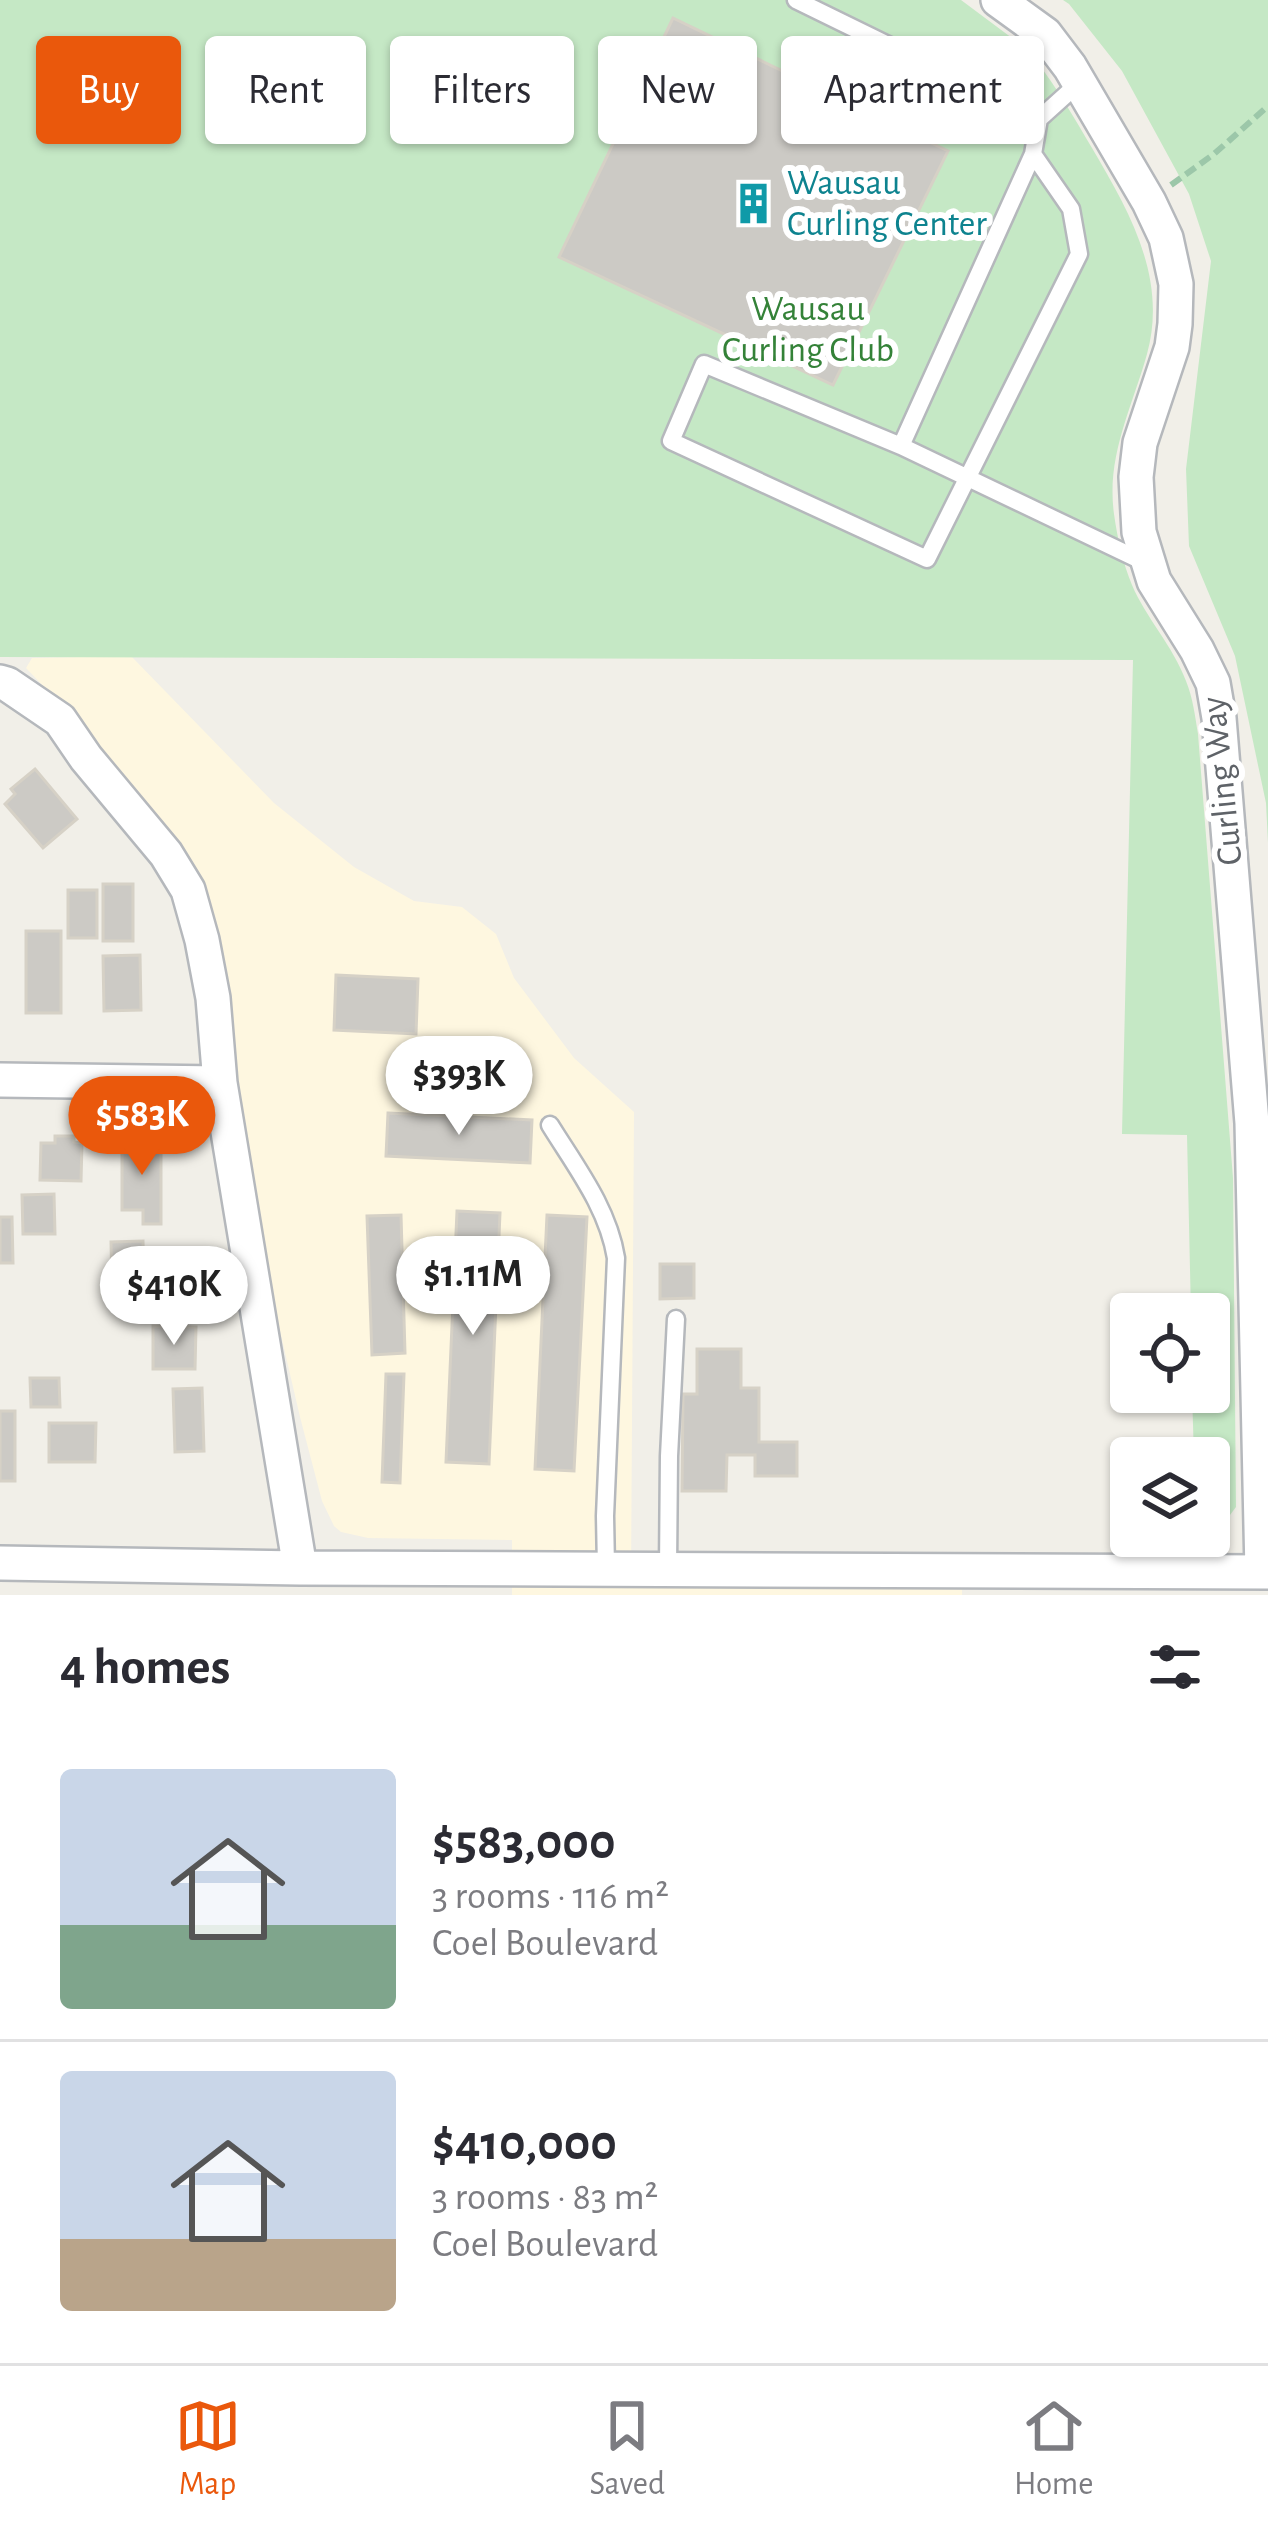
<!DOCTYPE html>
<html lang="en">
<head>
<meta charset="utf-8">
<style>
  body { margin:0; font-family:"Alegreya Sans",sans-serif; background:#f7f7f7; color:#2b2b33; height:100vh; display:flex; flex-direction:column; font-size:45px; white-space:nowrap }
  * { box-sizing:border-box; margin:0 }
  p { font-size:39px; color:#7c7c81 }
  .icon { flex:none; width:66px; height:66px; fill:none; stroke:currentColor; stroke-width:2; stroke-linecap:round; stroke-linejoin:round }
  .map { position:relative; height:1595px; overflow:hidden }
  .side { display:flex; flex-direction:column; background:#fff; flex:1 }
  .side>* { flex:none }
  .guide { position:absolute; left:36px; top:36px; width:1197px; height:108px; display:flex; gap:24px }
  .tools { position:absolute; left:1110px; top:1293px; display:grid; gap:24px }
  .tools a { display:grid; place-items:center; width:120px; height:120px; border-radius:12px; background:#fff; box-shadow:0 3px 9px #0004; font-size:60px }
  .price { position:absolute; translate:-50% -102px; padding:0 27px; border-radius:42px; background:#fff; color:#222; font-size:39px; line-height:78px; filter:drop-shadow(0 3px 6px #0008) }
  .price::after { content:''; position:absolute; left:50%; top:72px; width:36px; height:27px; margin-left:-18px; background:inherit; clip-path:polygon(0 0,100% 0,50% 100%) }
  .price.on { background:#ea580c; color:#fff }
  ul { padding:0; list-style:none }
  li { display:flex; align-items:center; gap:36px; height:300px; padding:0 60px }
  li+li { border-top:3px solid #e1e1e2 }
  li span { display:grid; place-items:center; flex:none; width:336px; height:240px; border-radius:12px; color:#555 }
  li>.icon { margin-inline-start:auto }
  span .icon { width:144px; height:144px; fill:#fffc; stroke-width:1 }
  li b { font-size:51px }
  h2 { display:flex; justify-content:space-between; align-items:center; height:144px; padding:0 60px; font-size:51px }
  .pill { padding:0 42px; border-radius:12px; background:#fff; box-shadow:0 3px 9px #0004; font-size:42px; line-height:108px }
  .pill.on { background:#ea580c; color:#fff }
  .dock { display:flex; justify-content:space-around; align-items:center; height:168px; border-top:3px solid #e1e1e2; background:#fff; font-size:33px; color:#7c7c81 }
  .dock a { display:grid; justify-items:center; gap:6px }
  .dock .on { color:#ea580c }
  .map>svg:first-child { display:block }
  .commercial { fill:#fef7e0 }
  .green { fill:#c5e8c5 }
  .building { fill:#cccac5; stroke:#d6d1c6; stroke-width:3 }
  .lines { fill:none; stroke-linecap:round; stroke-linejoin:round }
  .lane-casing { stroke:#b5b8bc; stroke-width:21 }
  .street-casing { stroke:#b5b8bc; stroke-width:38 }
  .path { stroke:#9cc7a9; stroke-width:6; stroke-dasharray:12 6; stroke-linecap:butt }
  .lane { stroke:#fff; stroke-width:16 }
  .street { stroke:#fff; stroke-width:33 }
  .labels { text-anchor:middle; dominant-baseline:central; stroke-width:12; stroke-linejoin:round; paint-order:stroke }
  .culture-label { font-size:36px; fill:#0d838f; stroke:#fff; text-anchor:start }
  .park-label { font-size:36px; fill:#348238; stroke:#fff }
  .street-label { font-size:36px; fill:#5f6368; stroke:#fff }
</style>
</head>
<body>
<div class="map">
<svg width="1268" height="1595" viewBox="0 0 1268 1595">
  <rect width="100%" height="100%" fill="#f1efe8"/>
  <!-- commercial -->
  <path class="commercial" d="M 131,656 L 274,803 L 354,867 L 414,901 L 462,907 L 496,934 L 514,978 L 574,1058 L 634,1112 L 631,1578 L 962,1587 L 962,1595 L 512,1595 L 512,1540 L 368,1538 L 341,1532 L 334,1526 L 322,1501 L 300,1417 L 250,1202 L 211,934 L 69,713 L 26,668 L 32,658 Z"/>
  <!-- green -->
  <path class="green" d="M 0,0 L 961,0 L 1024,47 L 1038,63 C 1058,90 1075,119 1092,148 C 1129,211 1168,278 1147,354 C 1132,408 1106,456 1114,514 C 1117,536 1123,564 1132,585 C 1146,618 1173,646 1186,681 C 1193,698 1195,716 1198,734 L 1233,1178 L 1236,1507 L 1221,1527 L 1209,1528 L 1209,1458 L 1194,1458 L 1192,1392 L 1209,1392 L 1209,1314 L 1191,1314 L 1187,1135 L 1122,1134 L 1133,660 L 0,657 Z
    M 1063,0 L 1268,0 L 1268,843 L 1266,803 L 1235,656 L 1189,546 L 1186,469 L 1211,261 L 1189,194 L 1122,71 L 1069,4 Z"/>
  <!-- building -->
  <path class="building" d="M 673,18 L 948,151 L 833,385 L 559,257 Z
    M 35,769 L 77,819 L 43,848 L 5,804 L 15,794 L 11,789 Z
    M 103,884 L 133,884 L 133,941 L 103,941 Z
    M 68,890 L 97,890 L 97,938 L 68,938 Z
    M 26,931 L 61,931 L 61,1013 L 26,1013 Z
    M 140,955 L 141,1010 L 104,1011 L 103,956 Z
    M 336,975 L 418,979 L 416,1034 L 334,1030 Z
    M 388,1113 L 532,1120 L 530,1163 L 386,1156 Z
    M 55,1136 L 74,1136 L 74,1142 L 82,1143 L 81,1181 L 40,1180 L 41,1143 L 55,1143 Z
    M 122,1138 L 161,1138 L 161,1224 L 143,1224 L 143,1210 L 122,1210 Z
    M 54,1194 L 55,1234 L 23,1234 L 22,1195 Z
    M 457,1211 L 500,1213 L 489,1464 L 446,1462 Z
    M 401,1215 L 405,1353 L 372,1355 L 367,1216 Z
    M 547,1215 L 587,1217 L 574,1471 L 535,1469 Z
    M 0,1217 L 12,1217 L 13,1263 L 0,1263 Z
    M 143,1241 L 144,1281 L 112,1282 L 111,1242 Z
    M 660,1264 L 694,1264 L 694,1298 L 660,1299 Z
    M 153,1326 L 196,1327 L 195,1369 L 153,1369 Z
    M 697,1349 L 741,1349 L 741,1388 L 759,1388 L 759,1442 L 797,1442 L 797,1476 L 755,1476 L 755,1455 L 727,1455 L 726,1491 L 682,1491 L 683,1394 L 697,1394 Z
    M 386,1374 L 404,1374 L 400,1483 L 382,1482 Z
    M 30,1378 L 59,1378 L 60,1407 L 31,1407 Z
    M 202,1388 L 204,1451 L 175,1452 L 173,1389 Z
    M 0,1411 L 15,1411 L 15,1481 L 0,1481 Z
    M 49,1423 L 96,1423 L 95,1462 L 49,1462 Z"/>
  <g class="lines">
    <defs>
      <path id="lane" d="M 796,0 L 1039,119
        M 1080,82 L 1039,119 L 1033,154 L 901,446 L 1146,563
        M 901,446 L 704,364 L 671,441 L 927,559 L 1079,254 L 1071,209 L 1033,154
        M 550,1125 C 576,1167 608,1208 616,1258 L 605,1516 L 606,1568
        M 668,1568 L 669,1456 L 676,1319"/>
      <path id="street" d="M 998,0 L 1045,34 L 1070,67 L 1149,202 L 1166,238 L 1176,284 L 1175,324 L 1172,347 L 1140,443 L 1136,477 L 1139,532 L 1154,581 L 1197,650 L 1213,683 L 1219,718 L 1252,1123 L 1262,1572
        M 0,682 L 7,684 L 60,720 L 86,758 L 166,854 L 188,890 L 202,940 L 213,998 L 220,1083 L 300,1568
        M 0,1080 L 220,1083
        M 0,1563 L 300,1568 L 1268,1572"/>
    </defs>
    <!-- lane casing -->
    <use href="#lane" class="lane-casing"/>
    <!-- street casing -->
    <use href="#street" class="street-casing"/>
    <!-- path -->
    <path class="path" d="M 1171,185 L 1214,154 L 1268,106"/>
    <!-- lane -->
    <use href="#lane" class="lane"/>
    <!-- street -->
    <use href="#street" class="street"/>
  </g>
  <!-- icons -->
  <defs>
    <symbol id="building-bare" viewBox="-9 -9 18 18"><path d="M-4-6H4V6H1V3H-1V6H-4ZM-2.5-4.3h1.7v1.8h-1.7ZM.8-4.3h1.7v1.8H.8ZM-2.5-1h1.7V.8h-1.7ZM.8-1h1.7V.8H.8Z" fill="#0f9aa8" stroke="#fff" stroke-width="2.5" paint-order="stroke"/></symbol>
  </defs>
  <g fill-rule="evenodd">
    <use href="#building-bare" x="724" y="174" width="59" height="59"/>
  </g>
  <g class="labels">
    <!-- culture labels -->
    <g class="culture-label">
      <text x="787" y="183">Wausau<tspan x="787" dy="41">Curling Center</tspan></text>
    </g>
    <!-- park labels -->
    <g class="park-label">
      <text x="808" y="309">Wausau<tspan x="808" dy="41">Curling Club</tspan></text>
    </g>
    <!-- street labels -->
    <g class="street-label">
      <text transform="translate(1222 781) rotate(-96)">Curling Way</text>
    </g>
  </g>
</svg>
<div class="tools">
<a><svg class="icon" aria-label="locate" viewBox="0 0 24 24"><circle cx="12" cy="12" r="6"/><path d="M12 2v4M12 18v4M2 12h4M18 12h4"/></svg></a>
<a><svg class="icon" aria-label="layers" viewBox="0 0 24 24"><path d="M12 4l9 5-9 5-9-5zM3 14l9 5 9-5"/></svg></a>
</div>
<b class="price" style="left:459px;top:1138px">$393K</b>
<b class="price on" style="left:142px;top:1178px">$583K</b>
<b class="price" style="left:473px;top:1338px">$1.11M</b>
<b class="price" style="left:174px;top:1348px">$410K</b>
<div class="guide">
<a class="pill on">Buy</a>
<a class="pill">Rent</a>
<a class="pill">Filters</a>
<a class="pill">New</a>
<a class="pill">Apartment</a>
</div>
</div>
<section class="side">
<h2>4 homes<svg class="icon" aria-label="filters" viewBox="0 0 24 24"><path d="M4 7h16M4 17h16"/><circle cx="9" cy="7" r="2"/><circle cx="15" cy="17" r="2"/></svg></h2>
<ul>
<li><span style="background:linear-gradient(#c9d6e8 65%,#7fa58c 0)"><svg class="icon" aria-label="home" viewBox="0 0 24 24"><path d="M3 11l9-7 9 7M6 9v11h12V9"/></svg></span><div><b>$583,000</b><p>3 rooms · 116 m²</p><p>Coel Boulevard</p></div></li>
<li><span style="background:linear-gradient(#c9d6e8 70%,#b9a48a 0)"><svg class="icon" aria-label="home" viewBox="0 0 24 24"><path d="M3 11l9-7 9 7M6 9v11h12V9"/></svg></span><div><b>$410,000</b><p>3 rooms · 83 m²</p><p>Coel Boulevard</p></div></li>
</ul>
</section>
<nav class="dock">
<a class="on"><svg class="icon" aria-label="map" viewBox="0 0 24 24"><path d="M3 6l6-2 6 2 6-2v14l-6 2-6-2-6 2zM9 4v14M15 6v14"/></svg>Map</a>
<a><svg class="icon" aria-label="saved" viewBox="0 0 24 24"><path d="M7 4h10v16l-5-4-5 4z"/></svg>Saved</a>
<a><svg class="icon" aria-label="home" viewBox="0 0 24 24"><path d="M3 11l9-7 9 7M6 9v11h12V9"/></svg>Home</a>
</nav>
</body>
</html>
